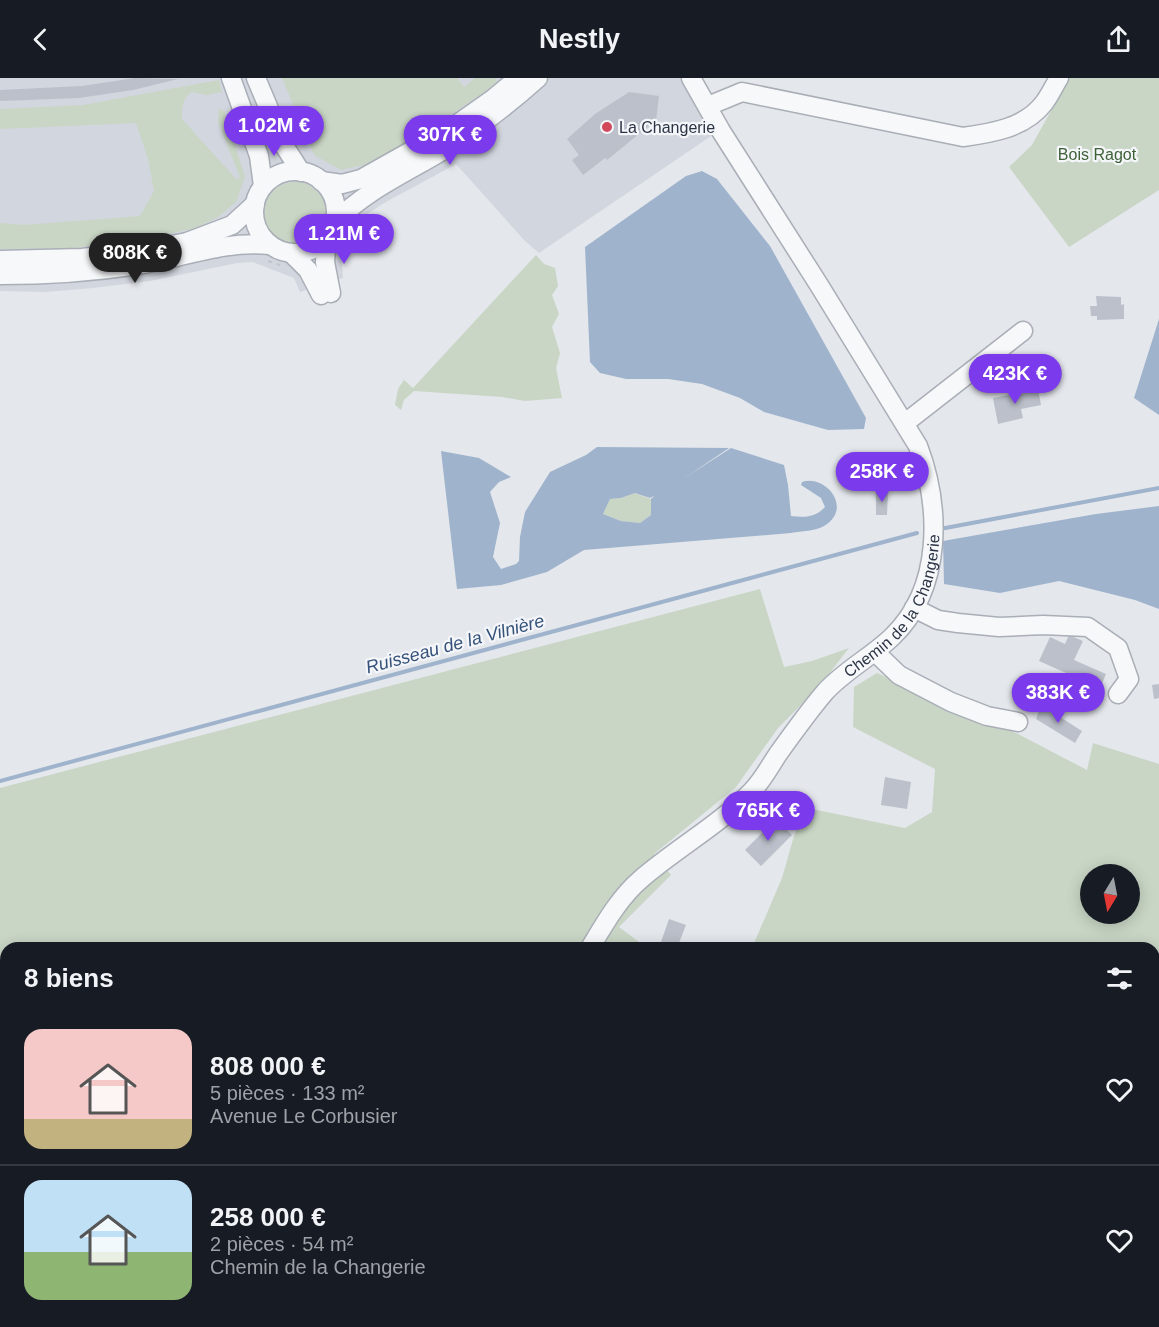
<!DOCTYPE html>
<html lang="fr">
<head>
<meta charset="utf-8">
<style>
  body { margin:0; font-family:Arial,sans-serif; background:#242831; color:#f1f3f6; height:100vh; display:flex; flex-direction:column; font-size:22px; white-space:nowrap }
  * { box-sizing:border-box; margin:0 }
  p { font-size:20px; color:#9ea1a6 }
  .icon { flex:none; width:33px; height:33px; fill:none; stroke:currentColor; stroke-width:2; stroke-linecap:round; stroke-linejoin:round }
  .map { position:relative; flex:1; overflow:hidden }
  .drawer { position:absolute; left:0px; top:864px; width:1160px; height:386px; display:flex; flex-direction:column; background:#171b24; border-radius:18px 18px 0 0; box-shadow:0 3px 15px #0003 }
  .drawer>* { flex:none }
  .needle { width:39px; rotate:190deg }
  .controls { position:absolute; left:1080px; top:786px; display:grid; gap:12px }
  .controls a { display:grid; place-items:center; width:60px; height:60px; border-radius:50%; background:#171b24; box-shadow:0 3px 15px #0003; font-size:30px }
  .price { position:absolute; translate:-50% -51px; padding:0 14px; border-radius:21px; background:#7c3aed; color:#fff; font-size:20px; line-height:39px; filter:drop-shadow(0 2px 3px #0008) }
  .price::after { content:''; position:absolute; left:50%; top:36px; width:18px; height:14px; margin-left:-9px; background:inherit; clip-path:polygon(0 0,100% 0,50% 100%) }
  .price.active { background:#222; color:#fff }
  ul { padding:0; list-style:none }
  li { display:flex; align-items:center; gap:18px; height:150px; padding:0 24px }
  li+li { border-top:2px solid #363941 }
  li span { display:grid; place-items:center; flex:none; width:168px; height:120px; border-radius:18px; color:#555 }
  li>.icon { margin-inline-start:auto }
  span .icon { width:72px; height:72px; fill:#fffc; stroke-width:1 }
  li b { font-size:26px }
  h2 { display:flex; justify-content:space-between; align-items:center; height:72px; padding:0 24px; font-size:26px }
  header { display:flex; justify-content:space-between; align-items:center; height:78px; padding:0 24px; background:#171b24; font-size:27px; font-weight:700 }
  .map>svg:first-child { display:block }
  .built { fill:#d2d6de }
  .green { fill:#c9d6c5; fill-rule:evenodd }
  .water { fill:#9fb4cc; fill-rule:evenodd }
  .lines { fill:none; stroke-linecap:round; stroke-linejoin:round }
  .stream { stroke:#9fb4cc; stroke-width:4 }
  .building { fill:#bbc0ca }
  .minor-casing { stroke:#a9aeb7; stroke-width:21 }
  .path { stroke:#c2c5cb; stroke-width:2; stroke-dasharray:4.5 4.5; stroke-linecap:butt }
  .minor { stroke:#f7f8fa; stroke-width:18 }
  .poi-dot { fill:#d1495b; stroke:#f4f6f9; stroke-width:2 }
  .labels { text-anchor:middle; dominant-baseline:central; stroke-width:4.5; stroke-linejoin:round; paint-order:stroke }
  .poi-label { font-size:16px; fill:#2b3445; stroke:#f4f6f9; text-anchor:start }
  .park-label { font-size:16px; fill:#3f6138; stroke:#f4f6f9 }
  .street-label { font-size:16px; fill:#2b3445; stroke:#f4f6f9 }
  .water-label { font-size:18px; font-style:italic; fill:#34527a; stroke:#f4f6f9 }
</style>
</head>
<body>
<header><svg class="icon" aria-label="back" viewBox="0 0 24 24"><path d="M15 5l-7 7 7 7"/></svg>Nestly<svg class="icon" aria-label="share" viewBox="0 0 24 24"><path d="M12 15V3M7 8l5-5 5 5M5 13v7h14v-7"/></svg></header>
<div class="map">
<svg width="1159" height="1249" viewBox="0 0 1159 1249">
  <rect width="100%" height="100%" fill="#e4e7ec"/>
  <!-- built -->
  <path class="built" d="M 0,0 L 690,0 L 714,56 L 539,175 L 524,162 L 456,86 L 384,125 L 360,141 L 348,160 L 341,176 L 343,200 L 300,214 L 294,200 L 253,184 L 237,185 L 150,203 L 93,210 L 45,214 L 0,213 Z"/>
  <!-- green -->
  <path class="green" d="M 282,0 L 457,0 L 464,9 L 475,0 L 496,0 L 497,5 L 417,60 L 364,87 L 341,92 L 314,77 Z
    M 1069,0 L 1159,0 L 1159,112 L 1069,169 L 1009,89 L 1032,67 Z
    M 219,2 L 222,14 L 207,17 L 191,14 C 182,22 182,29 182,41 L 237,102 L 240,99 L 218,44 L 219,31 L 224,33 L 245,99 L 236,124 L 218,139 L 196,150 L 144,161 L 72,170 L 0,171 L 0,145 L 24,147 L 140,138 L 154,113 L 148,81 L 136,45 L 0,51 L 0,31 L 83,27 Z
    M264 135a31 31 0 1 1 62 0a31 31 0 1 1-62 0Z
    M 536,177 L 544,186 L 555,190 L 558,208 L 552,217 L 559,236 L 552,249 L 560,275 L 556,290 L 562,320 L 525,323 L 502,319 L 414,313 L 404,322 L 401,332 L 395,327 L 398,311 L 404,302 L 413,310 Z
    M 635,415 L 651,421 L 651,437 L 640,445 L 621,443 L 603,436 L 610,421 L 621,420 Z
    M 760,511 L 784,589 L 812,583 L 849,570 L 818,610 L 778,650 L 736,709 L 654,776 L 671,797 L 619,849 L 643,867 L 652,870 L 6,870 L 6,1116 L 0,1114 L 0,710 Z
    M 877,595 L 1018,656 L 1087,692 L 1093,665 L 1159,686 L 1159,1136 L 1154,1134 L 1154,870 L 752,870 L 782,800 L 794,758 L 807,730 L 905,750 L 932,734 L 935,691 L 853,649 L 854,609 ZM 1090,796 L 1130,796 L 1130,836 L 1090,836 Z
    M 663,1244 L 735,1244 L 730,1249 L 669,1249 Z"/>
  <!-- water -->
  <path class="water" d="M 702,93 L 717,101 L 770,168 L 866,340 L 864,351 L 828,352 L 764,334 L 740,320 L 702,306 L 668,301 L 626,301 L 600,295 L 590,284 L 585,169 L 686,98 Z
    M 1159,241 L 1159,337 L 1134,320 Z
    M 597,369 L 729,370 L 686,399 L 731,370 L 784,387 L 788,407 L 791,438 C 804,440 816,439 825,429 L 821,420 L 801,407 L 802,404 C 825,396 854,430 824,448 C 815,453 802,453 791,455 L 584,472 L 547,494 L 501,507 L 457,511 L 441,373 L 479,380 L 511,399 L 499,404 L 490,414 L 500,445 L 493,479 L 501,491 L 516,486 L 519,483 L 520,459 L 525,434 L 550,394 L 586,377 ZM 635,415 L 650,420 L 654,418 L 651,421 L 651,437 L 640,445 L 621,443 L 603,436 L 610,421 L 621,420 Z
    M 1159,428 L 1159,531 L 1135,522 L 1059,503 L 1000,515 L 944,506 L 943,463 L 1096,436 Z"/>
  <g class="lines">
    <!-- stream -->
    <path class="stream" d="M 940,451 L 1159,410
      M 0,703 L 917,455"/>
  </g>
  <!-- building -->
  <path class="building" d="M 135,0 L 178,1 L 133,12 L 79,20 L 0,23 L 0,12 L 82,8 Z
    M 629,14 L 659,18 L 656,42 L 607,82 L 605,80 L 583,97 L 572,82 L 579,77 L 567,61 L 595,36 Z
    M 1096,218 L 1121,219 L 1121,227 L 1124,226 L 1124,241 L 1097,242 L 1097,238 L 1091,238 L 1090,228 L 1097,228 Z
    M 1038,311 L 1041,327 L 1021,331 L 1023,340 L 998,346 L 993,320 Z
    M 876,414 L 888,414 L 887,437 L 876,437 Z
    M 1069,557 L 1083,563 L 1074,582 L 1106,596 L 1100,610 L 1039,583 L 1050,559 L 1065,566 Z
    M 1159,606 L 1159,620 L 1154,621 L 1152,607 Z
    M 1041,627 L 1082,653 L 1075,665 L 1036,641 Z
    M 885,699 L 911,704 L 907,731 L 881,727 Z
    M 776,741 L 792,757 L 761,788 L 745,772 Z
    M 669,841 L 686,847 L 677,870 L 661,864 Z
    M 688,864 L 695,866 L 694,870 L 685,870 Z"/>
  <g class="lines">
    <defs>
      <g id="minor">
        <path d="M 231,0 L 259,78 L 263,108"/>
        <path d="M 256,0 L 285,69 L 301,94"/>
        <path d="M 708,28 L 742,14 L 963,59 C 992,55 1025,50 1044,25 C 1050,17 1054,8 1059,0"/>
        <circle cx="295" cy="134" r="41"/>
        <path d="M 321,103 L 342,106 L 361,101 L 450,51 L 494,20 L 518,0"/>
        <path d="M 334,145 C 366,112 404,96 442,73 C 476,51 508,27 538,0"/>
        <path d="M 327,159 L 325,184 L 331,215"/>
        <path d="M 291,175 L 308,192 L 321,217"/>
        <path d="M 0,182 L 82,180 L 135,174 L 187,164 L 232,147 L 255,126"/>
        <path d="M 0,197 C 46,197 92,194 138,187 C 182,180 225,162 270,167"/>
        <path d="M 905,345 L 1023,253"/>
        <path d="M 914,530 L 938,542 L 958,545 L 999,549 L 1043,547 L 1088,549 L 1118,570 L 1129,601 L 1118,616"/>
        <path d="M 875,574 L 899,597 L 951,624 L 987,638 L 1018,644"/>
        <path id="s1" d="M 590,870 C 605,845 619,820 641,801 C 677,770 719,747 752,713 C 762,703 770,688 778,676 C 793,655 808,634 825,614 C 844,593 871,579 892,559 C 943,510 941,429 918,368 L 819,207 L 721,53 L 691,0"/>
        <path d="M 602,1244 L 602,1249"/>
      </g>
    </defs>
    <!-- minor casing -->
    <use href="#minor" class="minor-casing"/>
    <!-- path -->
    <path class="path" d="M 268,183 L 280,187
      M 0,1109 L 6,1112
      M 667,1244 L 676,1249
      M 836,1244 L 840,1245
      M 164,1249 L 168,1244"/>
    <!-- minor -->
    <use href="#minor" class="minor"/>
  </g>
  <!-- markers -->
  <circle class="poi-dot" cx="607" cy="49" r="6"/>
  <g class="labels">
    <!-- poi labels -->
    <g class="poi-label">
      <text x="619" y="49">La Changerie</text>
    </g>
    <!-- park labels -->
    <g class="park-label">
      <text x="1097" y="76">Bois Ragot</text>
    </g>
    <!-- street labels -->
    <g class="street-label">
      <text stroke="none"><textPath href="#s1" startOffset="465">Chemin de la Changerie</textPath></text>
    </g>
    <!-- water labels -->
    <g class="water-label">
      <text transform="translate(455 566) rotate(-15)">Ruisseau de la Vilnière</text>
    </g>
  </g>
</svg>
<div class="controls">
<a><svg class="needle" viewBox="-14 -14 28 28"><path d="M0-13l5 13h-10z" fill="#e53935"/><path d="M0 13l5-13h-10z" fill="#9ea1a6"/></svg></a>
</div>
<b class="price" style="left:274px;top:79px">1.02M €</b>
<b class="price" style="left:450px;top:88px">307K €</b>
<b class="price" style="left:344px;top:187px">1.21M €</b>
<b class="price active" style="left:135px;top:206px">808K €</b>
<b class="price" style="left:1015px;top:327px">423K €</b>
<b class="price" style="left:882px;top:425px">258K €</b>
<b class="price" style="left:1058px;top:646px">383K €</b>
<b class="price" style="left:768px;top:764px">765K €</b>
<section class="drawer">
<h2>8 biens<svg class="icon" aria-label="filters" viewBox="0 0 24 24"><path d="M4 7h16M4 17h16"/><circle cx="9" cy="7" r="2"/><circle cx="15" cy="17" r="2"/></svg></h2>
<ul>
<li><span style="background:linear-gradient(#f6c9c9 75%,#c2b280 0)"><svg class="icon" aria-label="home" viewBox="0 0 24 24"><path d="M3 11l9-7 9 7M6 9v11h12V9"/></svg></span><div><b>808 000 €</b><p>5 pièces · 133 m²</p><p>Avenue Le Corbusier</p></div><svg class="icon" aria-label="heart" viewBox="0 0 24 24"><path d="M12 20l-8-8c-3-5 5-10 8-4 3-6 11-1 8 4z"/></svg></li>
<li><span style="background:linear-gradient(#bfe0f5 60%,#8fb573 0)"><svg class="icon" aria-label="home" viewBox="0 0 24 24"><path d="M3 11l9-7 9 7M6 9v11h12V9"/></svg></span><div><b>258 000 €</b><p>2 pièces · 54 m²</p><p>Chemin de la Changerie</p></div><svg class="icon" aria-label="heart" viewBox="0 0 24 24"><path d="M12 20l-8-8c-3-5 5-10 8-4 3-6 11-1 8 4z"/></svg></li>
</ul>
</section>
</div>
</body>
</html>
